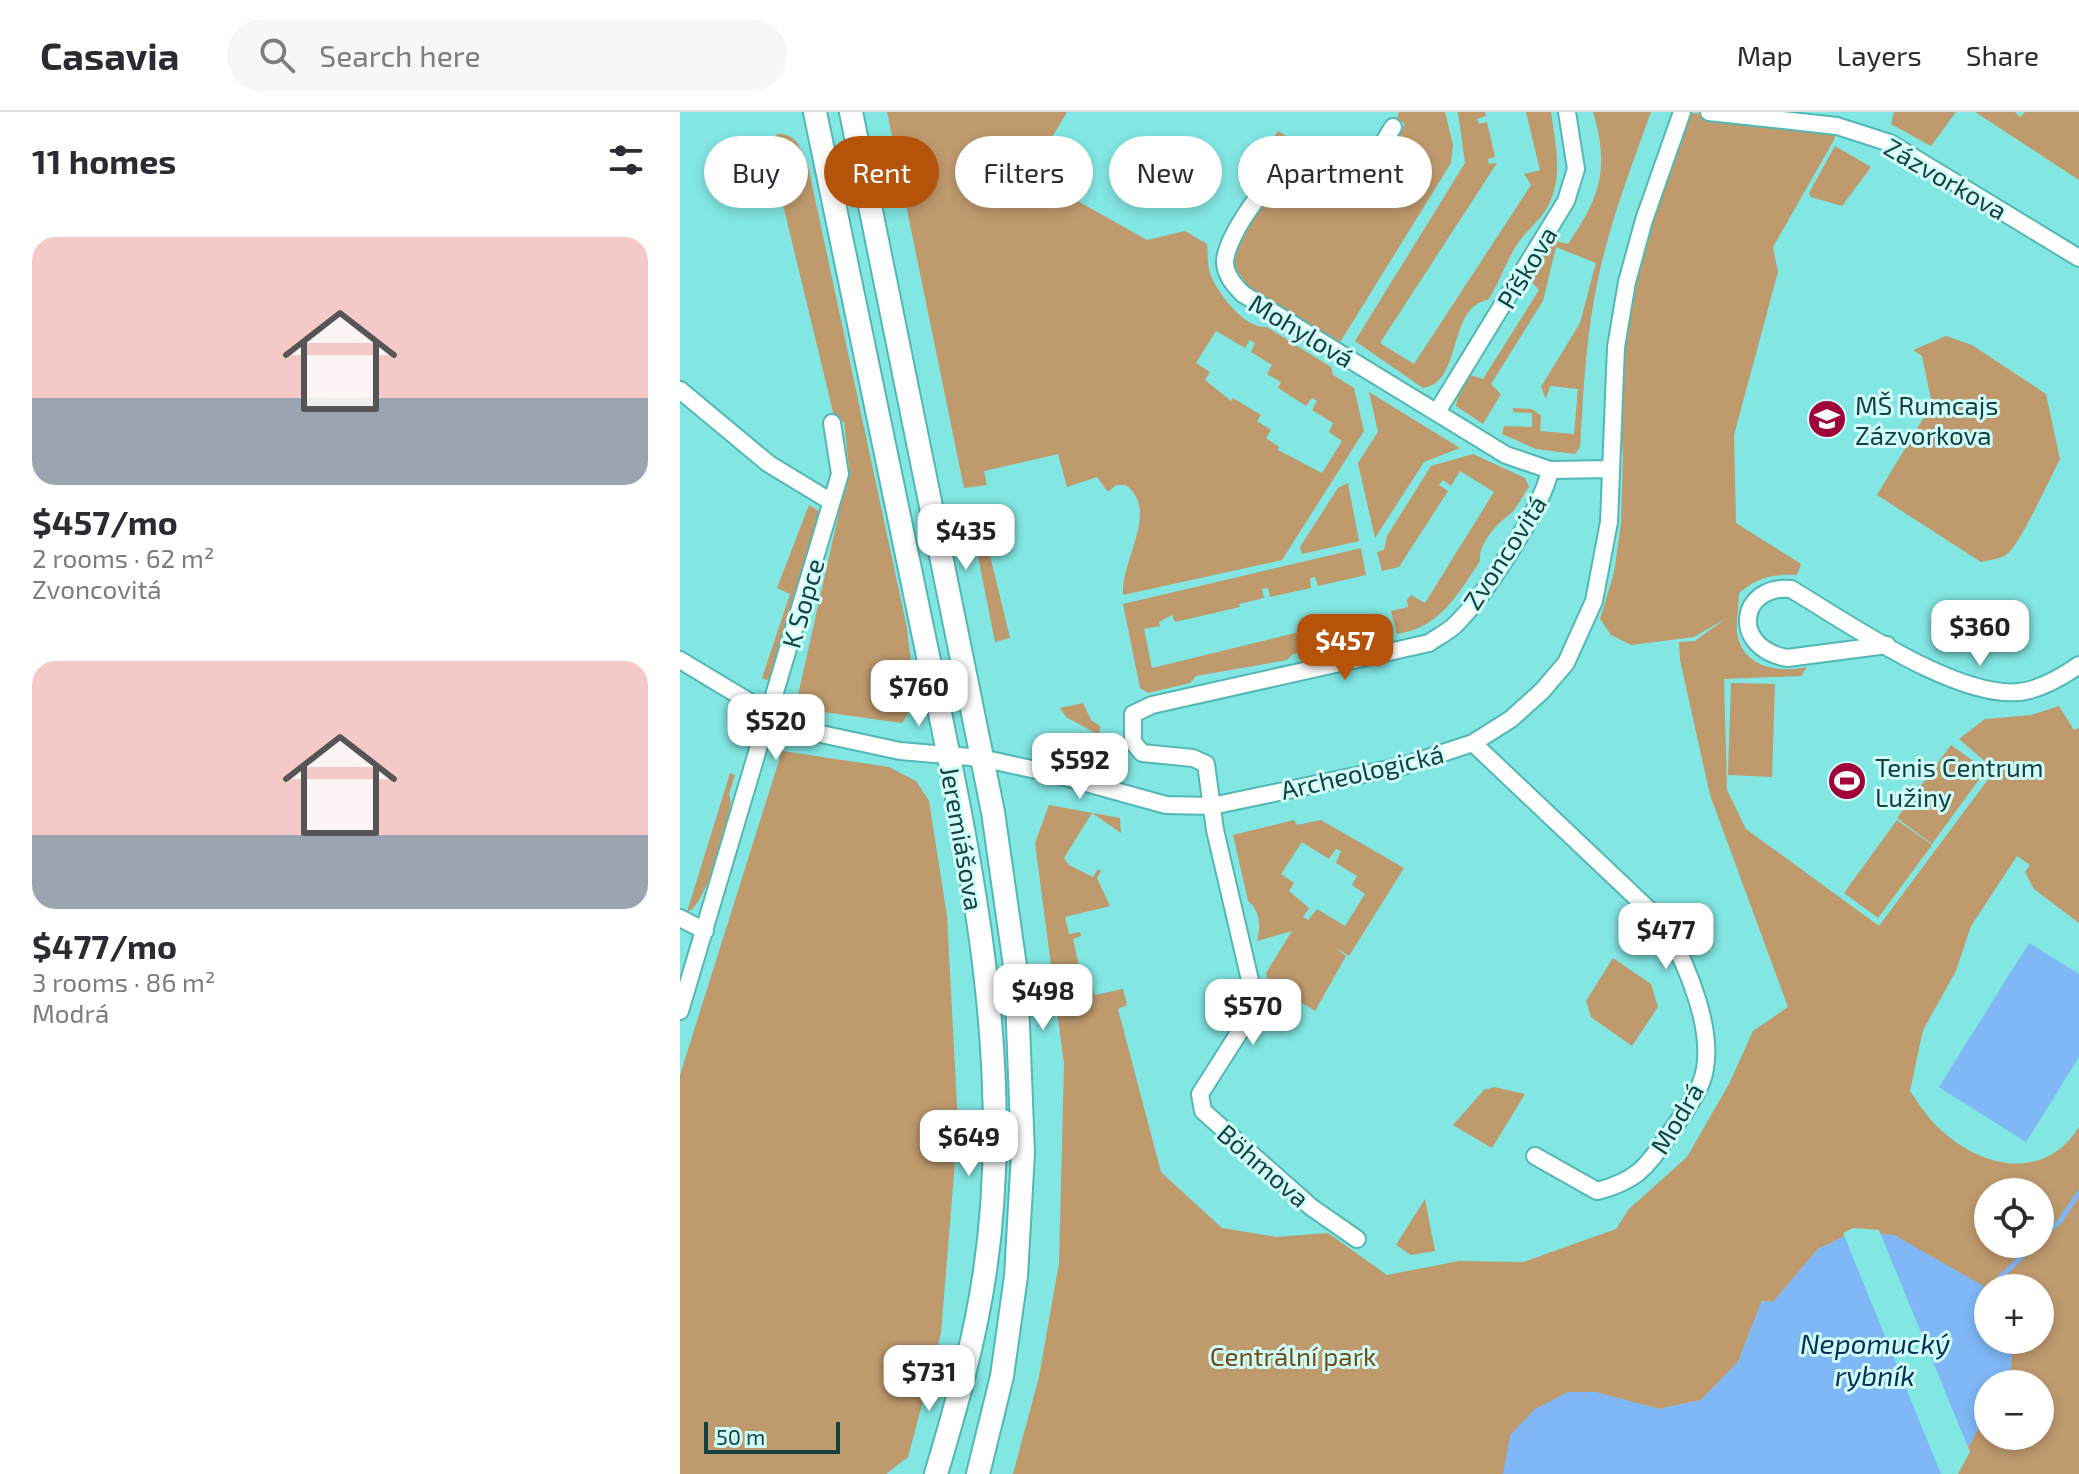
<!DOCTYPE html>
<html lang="en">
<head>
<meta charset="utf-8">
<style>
  body { margin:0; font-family:"Exo 2",sans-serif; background:#f7f7f7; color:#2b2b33; height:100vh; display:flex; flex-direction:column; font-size:30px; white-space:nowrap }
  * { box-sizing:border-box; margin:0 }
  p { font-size:26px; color:#7c7c81 }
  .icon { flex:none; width:44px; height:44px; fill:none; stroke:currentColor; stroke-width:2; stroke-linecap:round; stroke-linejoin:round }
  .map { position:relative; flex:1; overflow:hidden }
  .side { display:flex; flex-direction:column; background:#fff; width:680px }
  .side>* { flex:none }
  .top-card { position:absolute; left:24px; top:24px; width:760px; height:72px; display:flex; gap:16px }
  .tools { position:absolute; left:1294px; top:1066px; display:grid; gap:16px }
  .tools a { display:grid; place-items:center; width:80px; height:80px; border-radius:50%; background:#fff; box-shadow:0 4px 12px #0003; font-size:40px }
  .scale { position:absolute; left:24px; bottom:20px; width:136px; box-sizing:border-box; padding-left:8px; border:4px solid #174241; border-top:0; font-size:22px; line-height:28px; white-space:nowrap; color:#174241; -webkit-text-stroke:6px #d0fefb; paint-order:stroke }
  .price { position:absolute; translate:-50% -68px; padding:0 18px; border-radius:16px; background:#fff; color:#222; font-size:26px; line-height:52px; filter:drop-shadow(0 2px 4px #0008) }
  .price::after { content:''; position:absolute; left:50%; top:48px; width:24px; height:18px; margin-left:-12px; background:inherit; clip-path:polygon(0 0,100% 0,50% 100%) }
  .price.current { background:#b45309; color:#fff }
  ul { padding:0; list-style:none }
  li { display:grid; align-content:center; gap:16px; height:424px; padding:0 32px }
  li span { display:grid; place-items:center; height:248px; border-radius:24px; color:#555 }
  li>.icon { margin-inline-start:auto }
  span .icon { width:144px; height:144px; fill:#fffc; stroke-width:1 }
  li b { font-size:34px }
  h2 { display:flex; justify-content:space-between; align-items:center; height:96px; padding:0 32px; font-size:34px }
  .pill { padding:0 28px; border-radius:36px; background:#fff; box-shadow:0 4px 12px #0003; font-size:28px; line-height:72px }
  .pill.current { background:#b45309; color:#fff }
  header { display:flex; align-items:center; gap:48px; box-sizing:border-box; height:112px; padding:0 40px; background:#fff; border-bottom:2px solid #e1e1e2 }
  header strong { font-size:38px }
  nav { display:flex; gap:44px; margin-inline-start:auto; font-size:28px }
  .search { width:560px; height:72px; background:#f7f7f7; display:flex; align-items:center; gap:20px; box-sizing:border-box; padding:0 28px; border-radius:44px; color:#7c7c81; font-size:30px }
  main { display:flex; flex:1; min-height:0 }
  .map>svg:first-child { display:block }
  .green { fill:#bf9a6d; fill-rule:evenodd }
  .water { fill:#7fb7f7 }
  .pier { fill:#82e6e2 }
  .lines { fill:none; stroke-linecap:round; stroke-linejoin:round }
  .stream { stroke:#7fb7f7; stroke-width:5 }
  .minor-casing { stroke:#53b8b5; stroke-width:20 }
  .secondary-casing { stroke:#53b8b5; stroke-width:26 }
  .minor { stroke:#fff; stroke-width:16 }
  .secondary { stroke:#fff; stroke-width:22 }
  .labels { text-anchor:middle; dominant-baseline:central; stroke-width:6; stroke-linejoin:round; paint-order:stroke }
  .street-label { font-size:26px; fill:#174241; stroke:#d0fefb }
  .poi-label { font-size:26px; fill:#174241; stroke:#d0fefb; text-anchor:start }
  .park-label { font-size:26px; fill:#724d18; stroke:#d0fefb }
  .water-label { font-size:28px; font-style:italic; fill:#083159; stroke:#d0fefb }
</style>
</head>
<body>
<header>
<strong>Casavia</strong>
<div class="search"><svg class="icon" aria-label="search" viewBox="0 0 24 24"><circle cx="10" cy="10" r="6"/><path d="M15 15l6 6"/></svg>Search here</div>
<nav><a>Map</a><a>Layers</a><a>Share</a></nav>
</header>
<main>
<section class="side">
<h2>11 homes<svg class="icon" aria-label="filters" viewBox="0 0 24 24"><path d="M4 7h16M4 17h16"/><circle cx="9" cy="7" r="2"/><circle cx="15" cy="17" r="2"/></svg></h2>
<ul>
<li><span style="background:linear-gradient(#f6c9c9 65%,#9aa5b1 0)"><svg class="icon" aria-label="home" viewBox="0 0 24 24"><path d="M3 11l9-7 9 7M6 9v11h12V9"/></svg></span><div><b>$457/mo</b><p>2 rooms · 62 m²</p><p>Zvoncovitá</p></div></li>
<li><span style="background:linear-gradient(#f6c9c9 70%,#9aa5b1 0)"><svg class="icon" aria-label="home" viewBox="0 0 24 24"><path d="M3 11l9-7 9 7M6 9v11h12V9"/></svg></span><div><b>$477/mo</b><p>3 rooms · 86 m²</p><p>Modrá</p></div></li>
</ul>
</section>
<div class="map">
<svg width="1399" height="1362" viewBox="0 0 1399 1362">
  <rect width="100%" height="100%" fill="#82e6e2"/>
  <!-- green -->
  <path class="green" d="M 207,0 L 387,0 L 368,32 L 394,87 L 467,128 L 505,119 L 527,132 C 528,142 527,154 531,164 C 539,183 565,217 587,215 L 651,255 L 653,263 L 674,276 L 684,319 L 602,448 L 443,483 C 441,447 480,399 446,373 L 436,373 L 428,380 L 417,365 L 387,375 L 378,342 L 304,359 L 307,373 L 284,376 ZM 536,219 L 565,236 L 570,228 L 575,231 L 571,240 L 592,253 L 587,262 L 601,270 L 598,276 L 626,294 L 632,286 L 637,289 L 632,298 L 653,311 L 649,320 L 662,329 L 642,361 L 598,338 L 599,335 L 586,326 L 591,318 L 577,309 L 581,303 L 553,286 L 551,289 L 525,268 L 530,260 L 516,251 Z
    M 719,0 L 765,0 L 773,33 L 771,51 L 659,232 L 569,176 L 553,152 C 560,125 581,63 620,75 C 631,78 643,89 652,95 L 661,83 L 676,92 L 725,12 L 717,6 Z
    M 778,0 L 805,0 L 806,4 L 797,7 L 799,12 L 807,10 L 815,45 L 808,47 L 809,52 L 817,51 L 700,231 L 734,252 L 851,73 L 844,62 L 860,58 L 846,0 L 871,0 C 876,36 886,74 860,106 C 851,116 843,123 836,134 C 825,152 819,171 808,188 C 767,194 783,271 743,276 L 675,229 L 785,51 Z
    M 913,0 L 971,0 C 949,61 925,123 914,188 C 905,237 903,286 900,335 L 895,342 L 856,337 L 822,322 L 824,314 L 852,315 L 852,301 L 833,300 L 833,296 L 852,297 L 861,304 L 860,319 L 894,322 L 898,277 L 870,274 L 866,287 L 861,275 L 900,211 L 916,151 L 876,135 L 863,189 L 811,272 L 821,282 L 803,312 L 776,294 L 779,279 L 790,263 L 803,267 L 859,178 L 849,167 L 873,128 L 888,132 C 920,85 930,57 913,0 Z
    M 1002,0 L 1157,14 L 1154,28 L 1093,135 L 1098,160 L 1054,323 L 1056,411 L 1121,452 L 1117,463 C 1092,462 1078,465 1059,481 C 1059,494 1056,508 1057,520 C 1062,556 1098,561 1127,555 L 1121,564 L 1044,567 L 1047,678 L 1066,717 L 1199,814 L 1315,658 L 1279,627 L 1305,607 L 1351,603 L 1379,594 L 1394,618 L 1399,616 L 1399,811 L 1354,777 L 1345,760 L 1350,753 L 1337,744 L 1291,814 L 1276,859 L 1243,918 L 1230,979 C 1237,989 1244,1000 1252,1009 C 1293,1054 1362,1074 1399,1015 L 1399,1362 L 1274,1362 L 1308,1298 L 1308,1324 L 1360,1324 L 1360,1272 L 1322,1272 L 1331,1255 L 1332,1228 L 1360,1228 L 1360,1176 L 1308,1176 L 1308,1179 L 1214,1123 L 1174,1120 L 1138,1137 L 1093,1190 L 1082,1189 L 1058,1250 L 1021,1288 L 979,1297 L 915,1280 L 823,1362 L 333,1362 L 359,1265 L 379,1151 L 384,952 L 355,731 L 369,693 L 440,706 L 441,721 L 412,701 L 384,746 L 389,753 L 413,765 L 418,757 L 421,759 L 417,766 L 430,794 L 385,805 L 389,822 L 400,820 L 401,824 L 393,827 L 404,877 L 412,875 L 415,883 L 443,877 L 447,893 L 438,897 L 481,1060 L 542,1116 L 596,1125 L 648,1121 L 707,1163 L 779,1149 L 843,1150 L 936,1117 L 949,1097 L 1007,1045 L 1049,972 L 1073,919 L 1108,895 L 1030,683 L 1000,548 L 999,530 L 1015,529 L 1045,507 L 1014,525 L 951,533 L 931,523 L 920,507 L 934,461 L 941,411 L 943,343 L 936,235 ZM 1308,1080 L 1360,1080 L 1360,1132 L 1308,1132 Z
    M 1214,0 L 1276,0 L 1251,34 L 1211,12 Z
    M 1295,0 L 1335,0 L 1340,5 L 1345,0 L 1399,0 L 1399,68 Z
    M 598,19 L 638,44 L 614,49 L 604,42 L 593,27 Z
    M 97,22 C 118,21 121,38 128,54 L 227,516 C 229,545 241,586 222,611 L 129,598 L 121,593 L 118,583 L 169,356 L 164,310 L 155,308 L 98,72 L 105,66 L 89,38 Z
    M 1155,34 L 1191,55 L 1162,94 L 1131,85 L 1129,81 Z
    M 1266,224 L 1292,233 L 1366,282 L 1380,347 C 1370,366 1339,435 1326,443 C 1320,447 1308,448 1301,450 L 1197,383 L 1252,292 L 1242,244 L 1233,238 Z
    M 689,280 L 780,336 L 744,350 L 695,426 L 678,351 L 698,320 Z
    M 793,342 L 845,366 L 849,375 C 843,382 838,396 830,402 C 817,412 799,430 800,449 C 778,482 760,516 717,522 L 711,499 L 728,495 L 727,488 L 731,483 L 745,491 L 814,380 L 780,359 L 771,374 L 763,368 L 759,373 L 768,379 L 719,455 L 702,459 L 697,440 L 704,438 L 707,424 L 751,354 Z
    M 668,371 L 679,429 L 622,442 L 620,435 L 658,376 Z
    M 129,393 L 142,401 L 93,566 L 86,568 L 82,566 L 110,482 L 97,476 Z
    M 307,431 L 330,526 L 315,530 L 296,434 Z
    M 681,436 L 686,463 L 638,474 L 635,465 L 630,466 L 631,476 L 590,485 L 588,476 L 582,477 L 584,486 L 559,492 L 560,495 L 495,510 L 492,503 L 479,510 L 480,514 L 464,517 L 472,556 L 648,513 L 650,518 L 662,509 L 696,502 L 701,522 L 613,542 L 607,548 L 516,564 L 510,571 L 468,581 L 460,576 L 443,492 Z
    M 1051,571 L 1095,572 L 1092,665 L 1048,663 Z
    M 403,591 L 411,608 L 420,614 L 419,623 L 386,605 L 380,596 Z
    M 1271,633 L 1306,658 L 1252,732 L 1217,706 Z
    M 102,639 L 209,655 L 236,669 L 249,689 L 267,804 L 278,1013 L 261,1221 L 228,1345 L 206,1362 L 0,1362 L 0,963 Z
    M 50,661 L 55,663 L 49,682 L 51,691 C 45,714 28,793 7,800 Z
    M 614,708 L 617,713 L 641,708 L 724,756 L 669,844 L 654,835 L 666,844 L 635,899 L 588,870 L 586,861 L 612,819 L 577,829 C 581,815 580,798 568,789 L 553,723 ZM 622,730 L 649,747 L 656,737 L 661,739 L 656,751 L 677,764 L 672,773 L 685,782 L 665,814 L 637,797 L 628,808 L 623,805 L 629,796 L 609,779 L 614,771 L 601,762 Z
    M 1217,708 L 1252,733 L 1198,806 L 1164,781 Z
    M 933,846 L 971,872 L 978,895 L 952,934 L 911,905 L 906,889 Z
    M 814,975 L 845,982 L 812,1036 L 773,1013 L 804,978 Z
    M 745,1087 L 755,1139 L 731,1143 L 716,1133 Z"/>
  <!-- water -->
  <path class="water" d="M 1349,831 L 1399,862 L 1399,945 L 1346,1030 L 1259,975 Z
    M 1174,1120 L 1214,1123 L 1302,1173 L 1308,1179 L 1308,1228 L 1332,1228 L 1331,1255 L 1322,1272 L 1308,1272 L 1308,1298 L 1274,1362 L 823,1362 L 830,1323 L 855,1297 L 888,1280 L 915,1280 L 979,1297 L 1021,1288 L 1058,1250 L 1082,1189 L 1093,1190 L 1138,1137 Z"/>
  <!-- pier -->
  <path class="pier" d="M 1173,1116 L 1199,1118 L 1290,1340 L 1278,1362 L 1261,1362 L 1163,1121 Z"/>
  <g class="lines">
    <!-- stream -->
    <path class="stream" d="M 1360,1127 L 1380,1109 L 1399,1081
      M 1309,1176 L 1355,1132"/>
    <defs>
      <path id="minor" d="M 1029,0 L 1157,14 L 1210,31 L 1399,146
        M 713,15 L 688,56 C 659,60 622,59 596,70 C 578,77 544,132 545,151 C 546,164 554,173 563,182 L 826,343 L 870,358 L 931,357
        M 0,278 L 89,352 L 150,389
        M 757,300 L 886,89 L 896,57 L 887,0
        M 1207,533 L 1107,546 C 1049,535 1060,472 1111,477 C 1165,509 1288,596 1350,578 C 1367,573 1385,563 1399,553
        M 0,548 L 113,616 L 220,639 L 301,646 L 374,662 L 486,693 L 532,694 L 723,654 L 793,631 L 831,607 L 862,579 L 886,551 L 914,489 L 929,410 L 936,235 L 947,170 L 964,108 L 1002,0
        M 793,631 L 984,812 C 1007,853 1039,925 1021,971 C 1013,990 999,1008 988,1024 C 966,1056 956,1069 917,1079 L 855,1044
        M 0,806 L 25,819
        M 0,899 L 160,362 L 152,311
        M 677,1127 L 631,1095 L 523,999 L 520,982 L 576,894 L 535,718 L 526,652 L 513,646 L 462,641 L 453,630 L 453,602 L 472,593 L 749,531 C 757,525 768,520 775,513 C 803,486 863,395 870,358"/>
      <path id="secondary" d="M 135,0 C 170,163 203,327 237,491 C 282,710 338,934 305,1159 C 295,1228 276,1295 256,1362
        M 171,0 L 313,700 L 336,861 L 343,1041 L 336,1164 L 322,1264 L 298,1362"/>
    </defs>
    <!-- minor casing -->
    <use href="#minor" class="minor-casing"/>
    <!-- secondary casing -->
    <use href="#secondary" class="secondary-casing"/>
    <!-- minor -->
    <use href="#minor" class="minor"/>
    <!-- secondary -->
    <use href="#secondary" class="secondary"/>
  </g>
  <!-- icons -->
  <defs>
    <symbol id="school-disc" viewBox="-11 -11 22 22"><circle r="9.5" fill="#a1023a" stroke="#d0fefb"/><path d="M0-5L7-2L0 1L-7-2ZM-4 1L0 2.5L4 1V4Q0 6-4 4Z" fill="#fff"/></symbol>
    <symbol id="stadium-disc" viewBox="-11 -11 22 22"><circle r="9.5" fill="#a1023a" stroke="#d0fefb"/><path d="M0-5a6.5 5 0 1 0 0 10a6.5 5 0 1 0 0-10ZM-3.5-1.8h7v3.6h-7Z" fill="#fff"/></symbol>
  </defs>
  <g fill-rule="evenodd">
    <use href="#school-disc" x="1125" y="285" width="44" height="44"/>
    <use href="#stadium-disc" x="1145" y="647" width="44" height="44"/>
  </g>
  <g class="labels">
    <!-- street labels -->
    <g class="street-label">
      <text transform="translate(1266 66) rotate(30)">Zázvorkova</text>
      <text transform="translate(846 155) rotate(-59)">Píškova</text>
      <text transform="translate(622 218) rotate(31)">Mohylová</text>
      <text transform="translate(824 440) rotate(-57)">Zvoncovitá</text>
      <text transform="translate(122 491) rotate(-74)">K Sopce</text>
      <text transform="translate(682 659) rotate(-13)">Archeologická</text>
      <text transform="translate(283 726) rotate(80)">Jeremiášova</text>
      <text transform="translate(996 1006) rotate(-59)">Modrá</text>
      <text transform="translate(584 1053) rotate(41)">Böhmova</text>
    </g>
    <!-- poi labels -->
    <g class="poi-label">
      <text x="1175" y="292">MŠ Rumcajs<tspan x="1175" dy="30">Zázvorkova</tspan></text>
      <text x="1195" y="654">Tenis Centrum<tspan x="1195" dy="30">Lužiny</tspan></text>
    </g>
    <!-- park labels -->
    <g class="park-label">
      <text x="613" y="1243">Centrální park</text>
    </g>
    <!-- water labels -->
    <g class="water-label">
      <text x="1195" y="1231">Nepomucký<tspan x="1195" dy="32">rybník</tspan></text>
    </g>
  </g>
</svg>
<div class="tools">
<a><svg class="icon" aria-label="locate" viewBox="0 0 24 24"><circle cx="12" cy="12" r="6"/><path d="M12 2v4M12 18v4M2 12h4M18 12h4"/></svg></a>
<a>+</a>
<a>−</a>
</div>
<div class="scale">50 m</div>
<b class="price" style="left:286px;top:460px">$435</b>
<b class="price" style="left:1300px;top:556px">$360</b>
<b class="price current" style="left:665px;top:570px">$457</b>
<b class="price" style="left:239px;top:616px">$760</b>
<b class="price" style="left:96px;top:650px">$520</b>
<b class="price" style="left:400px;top:689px">$592</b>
<b class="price" style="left:986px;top:859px">$477</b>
<b class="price" style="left:363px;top:920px">$498</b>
<b class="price" style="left:573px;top:935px">$570</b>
<b class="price" style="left:289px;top:1066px">$649</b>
<b class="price" style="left:249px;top:1301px">$731</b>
<div class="top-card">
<a class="pill">Buy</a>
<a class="pill current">Rent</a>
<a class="pill">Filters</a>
<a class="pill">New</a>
<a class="pill">Apartment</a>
</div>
</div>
</main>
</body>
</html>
